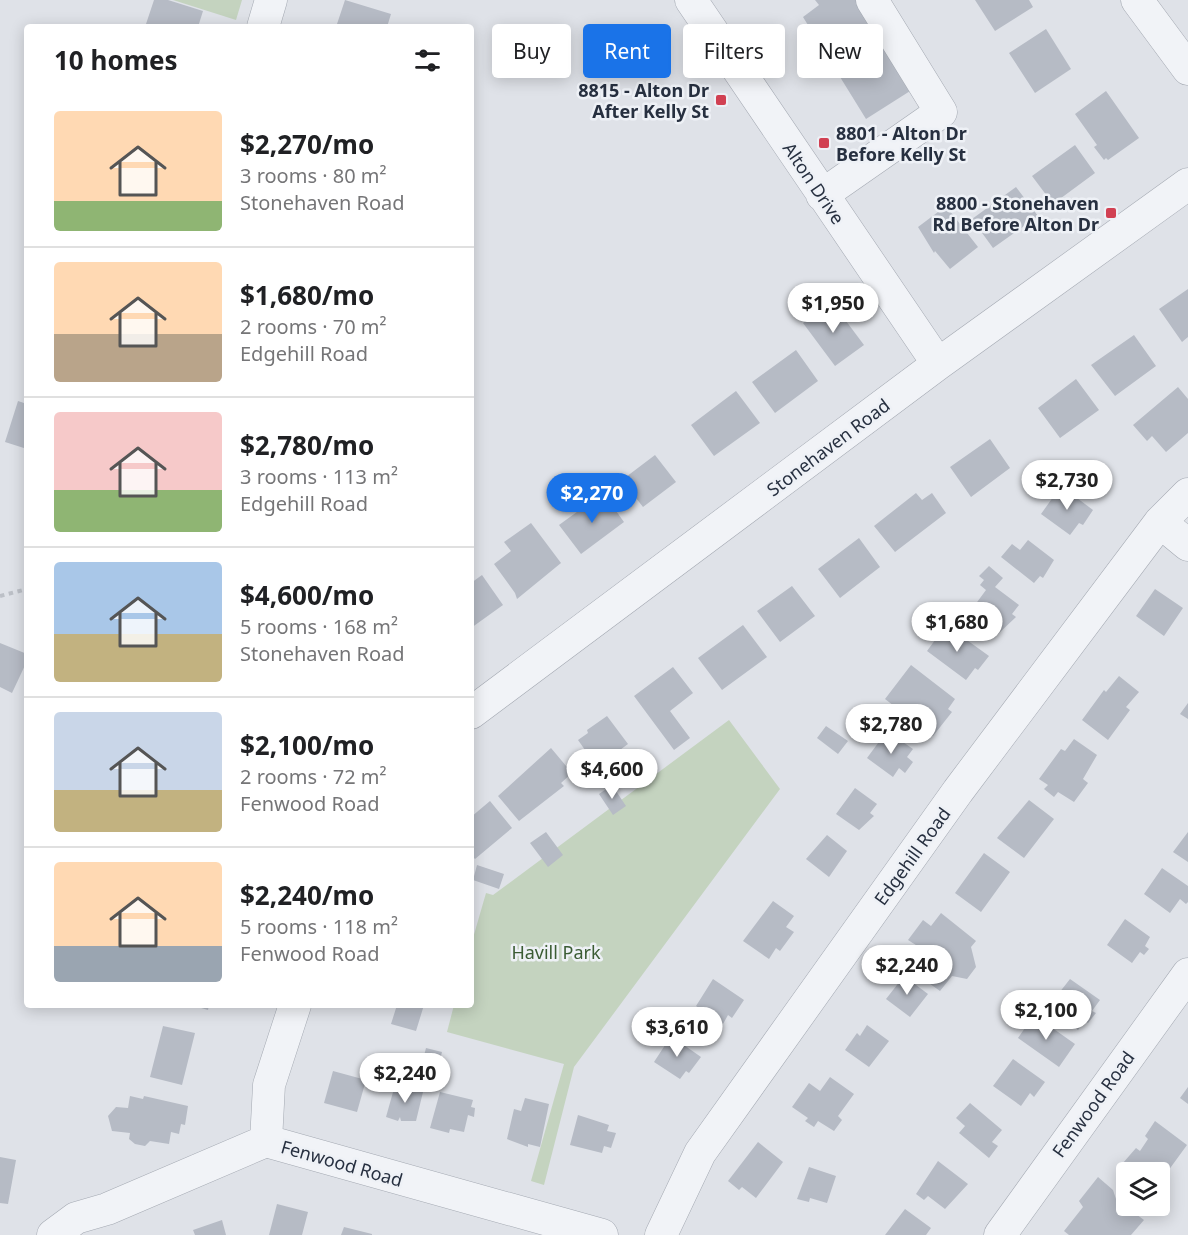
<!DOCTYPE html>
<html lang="en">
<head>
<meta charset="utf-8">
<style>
  body { margin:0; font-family:"Noto Sans",sans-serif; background:#f2f2f2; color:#202124; height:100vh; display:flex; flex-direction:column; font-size:22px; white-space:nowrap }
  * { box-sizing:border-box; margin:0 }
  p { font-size:20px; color:#757577 }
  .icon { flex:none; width:33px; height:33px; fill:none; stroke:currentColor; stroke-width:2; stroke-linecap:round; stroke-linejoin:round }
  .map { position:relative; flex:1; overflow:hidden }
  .panel { position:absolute; left:24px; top:24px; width:450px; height:984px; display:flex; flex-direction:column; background:#fff; border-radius:6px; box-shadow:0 3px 15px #0003 }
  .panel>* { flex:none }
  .top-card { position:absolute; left:492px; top:24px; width:570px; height:54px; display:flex; gap:12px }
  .controls { position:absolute; left:1116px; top:1162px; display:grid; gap:12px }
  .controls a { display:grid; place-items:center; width:54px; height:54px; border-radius:6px; background:#fff; box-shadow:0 3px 15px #0003; font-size:30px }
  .price { position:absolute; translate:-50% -51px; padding:0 14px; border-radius:21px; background:#fff; color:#222; font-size:20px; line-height:39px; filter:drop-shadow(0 2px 3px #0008) }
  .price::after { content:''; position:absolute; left:50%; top:36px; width:18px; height:14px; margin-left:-9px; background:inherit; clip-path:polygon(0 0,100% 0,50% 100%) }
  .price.selected { background:#1a73e8; color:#fff }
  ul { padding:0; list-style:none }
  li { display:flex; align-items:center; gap:18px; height:150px; padding:0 30px }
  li+li { border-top:2px solid #e0e0e0 }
  li span { display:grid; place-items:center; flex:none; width:168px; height:120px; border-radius:6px; color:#555 }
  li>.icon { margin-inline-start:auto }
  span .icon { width:72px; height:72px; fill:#fffc; stroke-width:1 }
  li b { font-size:26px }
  h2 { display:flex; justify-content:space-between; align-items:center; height:72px; padding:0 30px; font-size:26px }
  .tag { padding:0 21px; border-radius:6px; background:#fff; box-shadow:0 3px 15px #0003; font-size:21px; line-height:54px }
  .tag.selected { background:#1a73e8; color:#fff }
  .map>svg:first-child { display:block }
  .green { fill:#c4d3bf }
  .building { fill:#b6bbc5 }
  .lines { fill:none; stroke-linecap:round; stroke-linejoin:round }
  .minor-casing { stroke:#a4a9b2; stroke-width:33 }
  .path { stroke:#bcc0c7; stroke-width:4; stroke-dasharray:4.5 4.5; stroke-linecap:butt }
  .minor { stroke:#f1f3f7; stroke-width:32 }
  .poi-dot { fill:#d14052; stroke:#eef1f6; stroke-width:2 }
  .labels { text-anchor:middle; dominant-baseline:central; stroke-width:5; stroke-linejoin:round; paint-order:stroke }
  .poi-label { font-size:18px; font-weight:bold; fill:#273040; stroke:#eef1f6; text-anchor:end }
  .street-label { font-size:18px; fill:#273040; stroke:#eef1f6 }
  .park-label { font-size:18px; fill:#3b5c34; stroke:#eef1f6 }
</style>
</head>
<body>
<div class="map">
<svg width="1188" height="1235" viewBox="0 0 1188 1235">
  <rect width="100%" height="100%" fill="#dfe2e8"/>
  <!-- green -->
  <path class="green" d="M 173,0 L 242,0 L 236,20 Z
    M 729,720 L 780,789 L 574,1067 L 544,1185 L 531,1181 L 564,1064 L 447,1032 L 454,1005 L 471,1005 L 471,945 L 486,893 L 493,895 Z"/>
  <!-- building -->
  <path class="building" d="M 154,0 L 168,0 L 203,11 L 198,27 L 145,27 Z
    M 345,0 L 391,14 L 387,27 L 336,27 Z
    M 815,0 L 861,0 L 918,86 L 866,119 L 803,17 L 819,5 Z
    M 975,0 L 1029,0 L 1033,7 L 995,31 Z
    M 1046,29 L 1071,69 L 1035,93 L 1009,53 Z
    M 1106,91 L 1139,138 L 1108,160 L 1106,158 L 1104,160 L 1094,147 L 1097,145 L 1075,114 Z
    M 1075,145 L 1095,173 L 1053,204 L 1032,176 Z
    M 1016,187 L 1038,216 L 993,248 L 972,219 Z
    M 946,206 L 978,247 L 950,269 L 935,251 L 934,253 L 918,227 Z
    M 1188,289 L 1188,337 L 1182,342 L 1159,309 Z
    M 831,301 L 864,345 L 835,366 L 803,323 Z
    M 1134,335 L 1156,366 L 1115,396 L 1091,365 Z
    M 796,350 L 818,381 L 775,413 L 752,382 Z
    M 1076,379 L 1099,410 L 1060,438 L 1038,408 Z
    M 1178,387 L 1188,399 L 1188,433 L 1166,452 L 1152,436 L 1147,441 L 1133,425 Z
    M 736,391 L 760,423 L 714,456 L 691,425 Z
    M 18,401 L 27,404 L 27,449 L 5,442 Z
    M 990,439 L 1010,468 L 971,497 L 950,467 Z
    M 655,455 L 676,482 L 643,507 L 622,480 Z
    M 1061,486 L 1093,510 L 1083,525 L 1079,523 L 1070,535 L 1041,514 Z
    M 603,493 L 624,522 L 581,554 L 559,525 Z
    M 916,493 L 922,500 L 932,493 L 946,513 L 895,552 L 874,526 Z
    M 531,523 L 561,563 L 517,599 L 515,593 L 494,564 L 511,551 L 504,542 Z
    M 859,538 L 880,567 L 840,598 L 818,569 Z
    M 1028,540 L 1054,560 L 1043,578 L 1040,576 L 1034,583 L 1001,557 L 1012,544 L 1020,550 Z
    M 989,566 L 1003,578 L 995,587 L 1019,605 L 1012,614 L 1016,617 L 998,634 L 969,613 L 986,590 L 980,585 L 984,580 L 979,576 Z
    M 482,575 L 503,605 L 471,628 L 471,583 Z
    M 792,586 L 815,616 L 780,642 L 757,611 Z
    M 1155,589 L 1183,608 L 1164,636 L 1136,616 Z
    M 743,625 L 767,657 L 722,690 L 698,658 Z
    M 946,625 L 989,656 L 978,670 L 975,668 L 966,680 L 927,651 Z
    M 0,643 L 27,654 L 27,661 L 12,693 L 0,687 Z
    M 911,665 L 955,699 L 948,709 L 952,712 L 933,736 L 885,699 Z
    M 673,667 L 693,693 L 670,711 L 690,738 L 674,750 L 634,696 Z
    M 1119,676 L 1139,692 L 1126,707 L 1130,710 L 1108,740 L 1082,720 L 1104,690 L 1106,692 Z
    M 1188,703 L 1188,719 L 1180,714 Z
    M 607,716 L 628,744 L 597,767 L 578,740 L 588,733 L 587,730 Z
    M 826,726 L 848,741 L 838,754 L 817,738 Z
    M 887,731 L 913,749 L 907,757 L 913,762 L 905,773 L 899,768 L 893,777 L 867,758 Z
    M 1074,739 L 1097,755 L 1083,779 L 1088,783 L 1074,802 L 1058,792 L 1054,797 L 1044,789 L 1048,785 L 1039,779 L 1061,749 L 1065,751 Z
    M 551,748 L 572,773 L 561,783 L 564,786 L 519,821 L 498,796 Z
    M 612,785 L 626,806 L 613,815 L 599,794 Z
    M 855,788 L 877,804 L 870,813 L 874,816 L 859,830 L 836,814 Z
    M 1029,800 L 1054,819 L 1024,858 L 997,838 Z
    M 490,801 L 512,828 L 475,859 L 471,855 L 471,817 Z
    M 546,832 L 563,855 L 548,867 L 530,843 Z
    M 1188,832 L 1188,862 L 1173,852 Z
    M 827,835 L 847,851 L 829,877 L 806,859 Z
    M 984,853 L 1010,872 L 981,912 L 955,893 Z
    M 477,865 L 504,874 L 499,889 L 473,880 Z
    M 1162,868 L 1188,886 L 1188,902 L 1186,904 L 1180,899 L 1170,913 L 1144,894 Z
    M 773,901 L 794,916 L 786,927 L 794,932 L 780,951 L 776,948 L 769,959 L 743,941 Z
    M 941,913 L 976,941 L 971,947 L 976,967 L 967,979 L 952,976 L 940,991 L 905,966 L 919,947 L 908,940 L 923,920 L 931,926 Z
    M 1125,919 L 1150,937 L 1145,946 L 1149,949 L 1144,955 L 1140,952 L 1132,963 L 1107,945 Z
    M 904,976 L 928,994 L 910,1017 L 886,999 Z
    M 713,979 L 744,1000 L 732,1018 L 728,1015 L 723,1024 L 696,1006 Z
    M 1070,979 L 1100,1000 L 1092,1011 L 1096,1013 L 1088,1023 L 1085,1021 L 1078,1030 L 1044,1005 L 1055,990 L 1059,993 Z
    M 191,1005 L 209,1005 L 208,1010 Z
    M 397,1005 L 424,1005 L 416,1031 L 391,1024 Z
    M 1034,1015 L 1075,1044 L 1059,1067 L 1018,1038 Z
    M 867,1025 L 889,1041 L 869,1067 L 845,1050 L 857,1033 L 860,1036 Z
    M 163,1026 L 195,1033 L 182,1085 L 150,1077 Z
    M 671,1036 L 701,1057 L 689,1073 L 686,1071 L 680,1079 L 654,1062 Z
    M 426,1048 L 442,1052 L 435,1079 L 419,1075 Z
    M 1013,1059 L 1045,1082 L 1034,1097 L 1030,1093 L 1021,1106 L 993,1086 Z
    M 333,1071 L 366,1080 L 357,1112 L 324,1103 Z
    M 830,1077 L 854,1094 L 838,1116 L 842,1120 L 834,1131 L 818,1121 L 814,1127 L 805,1121 L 808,1118 L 792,1107 L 809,1083 L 820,1091 Z
    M 395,1085 L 423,1092 L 416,1121 L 401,1121 L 400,1117 L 398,1121 L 386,1117 Z
    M 1188,1087 L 1188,1104 L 1180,1098 Z
    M 440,1092 L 473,1100 L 471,1107 L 475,1108 L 474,1117 L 468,1115 L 464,1132 L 450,1129 L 449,1133 L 430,1128 Z
    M 130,1096 L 143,1099 L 144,1096 L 188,1106 L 185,1125 L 181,1124 L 179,1134 L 171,1132 L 169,1144 L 150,1141 L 145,1146 L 135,1144 L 129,1139 L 130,1133 L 112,1131 L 108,1116 L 116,1107 L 128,1108 Z
    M 525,1098 L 549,1104 L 540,1147 L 528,1144 L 528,1147 L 507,1139 L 514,1109 L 521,1111 Z
    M 970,1103 L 1002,1130 L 992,1142 L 998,1146 L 989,1158 L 959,1133 L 965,1126 L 956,1118 Z
    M 578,1115 L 609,1125 L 607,1131 L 616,1133 L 611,1148 L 604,1146 L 602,1153 L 570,1145 Z
    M 1155,1121 L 1187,1145 L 1160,1182 L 1160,1173 L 1126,1173 L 1126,1179 L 1116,1171 L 1136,1148 L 1140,1151 L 1148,1139 L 1145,1136 Z
    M 758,1142 L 783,1162 L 756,1198 L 742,1187 L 739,1190 L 728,1181 Z
    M 0,1157 L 16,1160 L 8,1204 L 0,1203 Z
    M 938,1161 L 968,1184 L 945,1209 L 928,1196 L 924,1200 L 916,1194 Z
    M 809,1167 L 836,1176 L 827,1203 L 810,1198 L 809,1202 L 797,1199 Z
    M 1098,1177 L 1113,1190 L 1116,1199 L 1144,1220 L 1131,1235 L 1069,1235 L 1064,1231 L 1083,1207 L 1079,1201 Z
    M 277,1204 L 308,1212 L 302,1235 L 269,1235 Z
    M 905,1209 L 931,1228 L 926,1235 L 885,1235 Z
    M 222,1220 L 226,1235 L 195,1235 L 193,1230 Z
    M 344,1227 L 372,1234 L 372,1235 L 341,1235 Z"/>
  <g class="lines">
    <defs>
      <path id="minor" d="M 691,0 L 938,364
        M 1137,0 L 1188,69
        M 263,27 L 271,0
        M 822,195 L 941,112 L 872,0
        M 1160,522 L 1188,545
        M 471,713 L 938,364 L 1188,184
        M 266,1141 L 269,1085 L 295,1005
        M 53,1235 L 76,1218 L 107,1209 L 266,1141 L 602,1235
        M 661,1235 L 700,1153 L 958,791 L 1160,522 L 1188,494
        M 1000,1235 L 1188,974"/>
    </defs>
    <!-- minor casing -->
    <use href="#minor" class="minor-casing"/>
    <!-- path -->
    <path class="path" d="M 0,596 L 27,589"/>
    <!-- minor -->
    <use href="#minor" class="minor"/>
  </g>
  <!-- markers -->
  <g class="poi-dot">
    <rect x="715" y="94" width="12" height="12" rx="3"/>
    <rect x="818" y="137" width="12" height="12" rx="3"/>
    <rect x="1105" y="207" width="12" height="12" rx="3"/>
  </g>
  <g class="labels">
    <!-- poi labels -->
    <g class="poi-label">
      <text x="709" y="90">8815 - Alton Dr<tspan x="709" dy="21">After Kelly St</tspan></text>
      <text x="836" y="133" text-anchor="start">8801 - Alton Dr<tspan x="836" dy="21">Before Kelly St</tspan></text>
      <text x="1099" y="203">8800 - Stonehaven<tspan x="1099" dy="21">Rd Before Alton Dr</tspan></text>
    </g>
    <!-- street labels -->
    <g class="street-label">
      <text transform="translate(814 183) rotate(56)">Alton Drive</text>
      <text transform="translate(828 447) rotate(-37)">Stonehaven Road</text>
      <text transform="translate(912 856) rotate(-54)">Edgehill Road</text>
      <text transform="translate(1093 1104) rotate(-54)">Fenwood Road</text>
      <text transform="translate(342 1163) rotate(16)">Fenwood Road</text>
    </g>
    <!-- park labels -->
    <g class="park-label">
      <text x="556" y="952">Havill Park</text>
    </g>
  </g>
</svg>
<div class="controls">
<a><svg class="icon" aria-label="layers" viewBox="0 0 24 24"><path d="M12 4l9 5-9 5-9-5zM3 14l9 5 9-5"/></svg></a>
</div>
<b class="price" style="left:833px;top:334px">$1,950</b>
<b class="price" style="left:1067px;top:511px">$2,730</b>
<b class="price selected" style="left:592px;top:524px">$2,270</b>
<b class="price" style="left:957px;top:653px">$1,680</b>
<b class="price" style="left:891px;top:755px">$2,780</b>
<b class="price" style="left:612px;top:800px">$4,600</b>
<b class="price" style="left:907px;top:996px">$2,240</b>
<b class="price" style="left:1046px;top:1041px">$2,100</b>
<b class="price" style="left:677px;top:1058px">$3,610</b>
<b class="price" style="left:405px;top:1104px">$2,240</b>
<div class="top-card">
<a class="tag">Buy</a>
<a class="tag selected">Rent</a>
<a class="tag">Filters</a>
<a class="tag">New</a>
</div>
<section class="panel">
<h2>10 homes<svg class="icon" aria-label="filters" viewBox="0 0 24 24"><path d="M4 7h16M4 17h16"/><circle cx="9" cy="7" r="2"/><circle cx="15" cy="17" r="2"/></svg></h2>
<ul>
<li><span style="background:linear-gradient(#ffd9b3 75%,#8fb573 0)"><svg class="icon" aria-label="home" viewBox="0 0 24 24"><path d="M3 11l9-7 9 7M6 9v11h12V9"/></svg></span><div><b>$2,270/mo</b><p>3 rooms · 80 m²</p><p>Stonehaven Road</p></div></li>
<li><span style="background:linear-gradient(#ffd9b3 60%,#b9a48a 0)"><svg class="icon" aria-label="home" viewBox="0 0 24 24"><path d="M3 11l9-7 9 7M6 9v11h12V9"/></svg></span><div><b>$1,680/mo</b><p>2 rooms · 70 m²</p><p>Edgehill Road</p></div></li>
<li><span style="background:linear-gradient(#f6c9c9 65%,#8fb573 0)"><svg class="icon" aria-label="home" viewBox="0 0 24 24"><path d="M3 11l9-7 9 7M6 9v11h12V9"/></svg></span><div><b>$2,780/mo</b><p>3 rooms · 113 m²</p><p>Edgehill Road</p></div></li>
<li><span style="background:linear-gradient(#a9c7e8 60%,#c2b280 0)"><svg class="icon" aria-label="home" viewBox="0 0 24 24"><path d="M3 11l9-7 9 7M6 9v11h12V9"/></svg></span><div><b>$4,600/mo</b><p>5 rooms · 168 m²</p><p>Stonehaven Road</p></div></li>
<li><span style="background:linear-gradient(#c9d6e8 65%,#c2b280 0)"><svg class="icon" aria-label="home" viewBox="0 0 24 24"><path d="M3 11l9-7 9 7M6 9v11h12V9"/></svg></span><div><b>$2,100/mo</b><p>2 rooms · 72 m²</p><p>Fenwood Road</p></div></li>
<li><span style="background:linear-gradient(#ffd9b3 70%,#9aa5b1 0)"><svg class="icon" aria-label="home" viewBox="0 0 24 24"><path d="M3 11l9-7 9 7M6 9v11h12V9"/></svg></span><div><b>$2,240/mo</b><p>5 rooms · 118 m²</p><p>Fenwood Road</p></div></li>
</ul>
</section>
</div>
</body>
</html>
